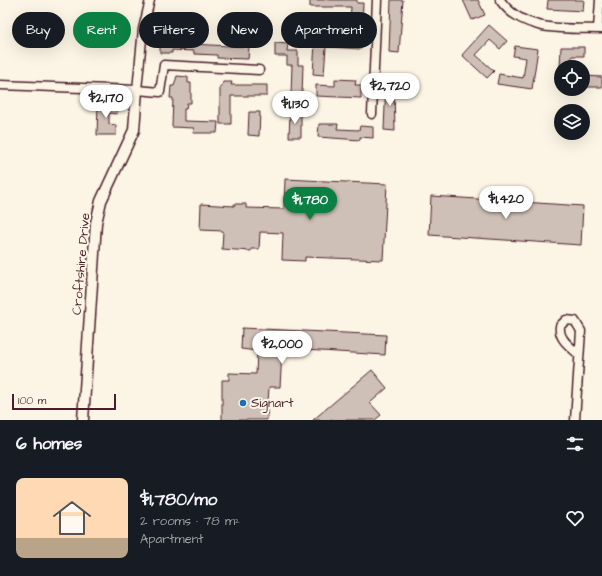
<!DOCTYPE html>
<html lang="en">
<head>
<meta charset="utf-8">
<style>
  body { margin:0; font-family:"Architects Daughter",sans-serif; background:#20242c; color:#f1f3f6; height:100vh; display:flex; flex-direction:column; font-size:15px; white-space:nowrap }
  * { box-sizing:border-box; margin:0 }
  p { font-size:13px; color:#9ea1a6 }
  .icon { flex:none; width:22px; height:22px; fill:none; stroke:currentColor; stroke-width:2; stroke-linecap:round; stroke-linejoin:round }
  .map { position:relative; height:420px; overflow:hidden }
  .details { display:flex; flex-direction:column; background:#171b24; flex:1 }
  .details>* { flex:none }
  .hud { position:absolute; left:12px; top:12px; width:400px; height:36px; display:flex; gap:8px }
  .fabs { position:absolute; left:554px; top:60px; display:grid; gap:8px }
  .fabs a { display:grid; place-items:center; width:36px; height:36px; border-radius:50%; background:#171b24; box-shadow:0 4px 16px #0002; font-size:20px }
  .scale { position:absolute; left:12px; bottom:10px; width:104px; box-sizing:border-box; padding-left:4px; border:2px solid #4a1f2b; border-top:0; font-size:11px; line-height:14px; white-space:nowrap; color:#4a1f2b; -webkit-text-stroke:3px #fcf5e5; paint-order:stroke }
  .price { position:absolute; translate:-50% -34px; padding:0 9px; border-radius:14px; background:#fff; color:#222; font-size:13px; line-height:26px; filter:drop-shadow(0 1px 2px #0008) }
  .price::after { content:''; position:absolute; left:50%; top:24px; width:12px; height:9px; margin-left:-6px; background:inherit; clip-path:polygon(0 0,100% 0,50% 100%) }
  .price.selected { background:#0b8043; color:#fff }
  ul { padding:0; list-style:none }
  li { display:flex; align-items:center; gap:12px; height:100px; padding:0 16px }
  li span { display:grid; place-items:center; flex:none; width:112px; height:80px; border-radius:8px; color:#555 }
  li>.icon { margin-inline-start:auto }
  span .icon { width:48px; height:48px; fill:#fffc; stroke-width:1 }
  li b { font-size:17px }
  h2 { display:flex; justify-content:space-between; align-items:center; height:48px; padding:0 16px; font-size:17px }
  .pill { padding:0 14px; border-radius:18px; background:#171b24; box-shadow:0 4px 16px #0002; font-size:14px; line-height:36px }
  .pill.selected { background:#0b8043; color:#fff }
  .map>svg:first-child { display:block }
  .building { fill:#cfc0b7; stroke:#4a1f2b }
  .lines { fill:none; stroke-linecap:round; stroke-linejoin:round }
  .minor-casing { stroke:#4a1f2b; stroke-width:11 }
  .tertiary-casing { stroke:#4a1f2b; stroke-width:13 }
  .minor { stroke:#fcf5e5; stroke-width:8 }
  .tertiary { stroke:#fcf5e5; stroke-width:10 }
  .poi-dot { fill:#1f6fb2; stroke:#fcf5e5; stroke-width:1.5 }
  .labels { text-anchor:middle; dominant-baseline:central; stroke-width:4; stroke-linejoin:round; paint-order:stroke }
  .street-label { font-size:13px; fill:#4a1f2b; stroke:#fcf5e5 }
  .poi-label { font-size:13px; fill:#4a1f2b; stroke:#fcf5e5; text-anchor:start }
</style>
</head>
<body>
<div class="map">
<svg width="602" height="420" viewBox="0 0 602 420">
  <rect width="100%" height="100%" fill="#fcf5e5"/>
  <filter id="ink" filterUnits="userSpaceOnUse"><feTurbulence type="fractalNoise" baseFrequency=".025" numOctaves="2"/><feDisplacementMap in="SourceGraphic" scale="8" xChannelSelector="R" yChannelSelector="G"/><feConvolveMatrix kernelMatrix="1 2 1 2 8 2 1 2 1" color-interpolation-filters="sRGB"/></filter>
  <g filter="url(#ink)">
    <!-- building -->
    <path class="building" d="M 310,0 L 357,0 L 357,3 L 363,3 L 361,49 L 326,47 L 324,75 L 313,74 L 315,43 L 321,43 L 321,36 L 349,37 L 351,7 L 310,7 Z
      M 391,0 L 403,0 L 399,53 L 389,52 Z
      M 463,0 L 478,0 L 485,15 L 472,20 Z
      M 548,0 L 584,0 L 583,11 L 547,9 Z
      M 489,25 L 507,41 L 500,49 L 490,40 L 476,55 L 494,71 L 487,78 L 462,55 Z
      M 172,39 L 191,39 L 191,44 L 249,47 L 248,59 L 217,58 L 217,55 L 194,54 L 194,51 L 172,50 L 172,53 L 160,53 L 160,42 L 172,42 Z
      M 275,43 L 288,44 L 287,51 L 298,51 L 298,65 L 303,65 L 302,96 L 291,95 L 292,65 L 287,65 L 287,56 L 275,56 Z
      M 515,46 L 538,49 L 532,89 L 497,84 L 499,74 L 523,78 L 526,58 L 513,56 Z
      M 561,47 L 584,47 L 584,56 L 572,56 L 571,67 L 560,67 Z
      M 177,76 L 188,77 L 188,83 L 191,83 L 191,103 L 187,103 L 186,109 L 184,109 L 184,121 L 218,122 L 217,133 L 193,133 L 194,128 L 172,127 L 173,98 L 170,98 L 171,86 L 174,86 Z
      M 583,76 L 602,77 L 602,87 L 583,87 Z
      M 335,79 L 356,80 L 355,85 L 361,85 L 361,98 L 316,96 L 316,85 L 335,86 Z
      M 223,82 L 232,82 L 231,85 L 267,85 L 267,96 L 231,96 L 231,124 L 220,124 L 220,86 L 222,86 Z
      M 386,82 L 398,83 L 397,90 L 394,90 L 395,131 L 384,130 Z
      M 98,103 L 117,103 L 117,114 L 109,113 L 109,124 L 116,125 L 116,135 L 97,135 Z
      M 249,112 L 260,112 L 259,136 L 248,135 Z
      M 290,113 L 301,113 L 301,137 L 289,137 Z
      M 319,124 L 338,124 L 337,129 L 359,130 L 360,126 L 373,127 L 373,138 L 360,137 L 360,140 L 318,137 Z
      M 285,179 L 387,184 L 383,260 L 305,257 L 305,261 L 282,260 L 283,233 L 260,232 L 259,249 L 251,249 L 251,251 L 222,249 L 223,231 L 200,230 L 201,204 L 234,206 L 234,204 L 246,204 L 246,208 L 284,209 Z
      M 431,196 L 583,206 L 581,245 L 429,235 Z
      M 242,328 L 386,335 L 385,355 L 305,350 L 305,352 L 282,353 L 280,387 L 269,387 L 267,420 L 222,420 L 222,380 L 229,380 L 229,373 L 256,374 L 257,351 L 241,349 Z
      M 372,370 L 387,388 L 370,403 L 381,415 L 375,420 L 313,420 Z"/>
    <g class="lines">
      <defs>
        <path id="minor" d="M 500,0 C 523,33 565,28 602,29
          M 598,29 L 600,0
          M 0,85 L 137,90 L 160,92 L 164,65 L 259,70
          M 137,90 L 143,29 L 150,0
          M 372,114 L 377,0
          M 575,420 L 581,331 L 575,321 L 566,320 L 560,326 C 558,339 570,346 579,355"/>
        <path id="tertiary" d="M 83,420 L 96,223 L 101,201 L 134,130 L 137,90"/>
      </defs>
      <!-- minor casing -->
      <use href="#minor" class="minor-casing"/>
      <!-- tertiary casing -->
      <use href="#tertiary" class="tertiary-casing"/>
      <!-- minor -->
      <use href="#minor" class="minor"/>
      <!-- tertiary -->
      <use href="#tertiary" class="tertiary"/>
    </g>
  </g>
  <!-- markers -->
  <circle class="poi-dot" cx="243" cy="403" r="4"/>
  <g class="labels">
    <!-- street labels -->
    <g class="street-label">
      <text transform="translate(81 264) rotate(-85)">Croftshire Drive</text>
    </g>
    <!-- poi labels -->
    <g class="poi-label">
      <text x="251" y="403">Signart</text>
    </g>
  </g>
</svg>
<div class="fabs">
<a><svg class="icon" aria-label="locate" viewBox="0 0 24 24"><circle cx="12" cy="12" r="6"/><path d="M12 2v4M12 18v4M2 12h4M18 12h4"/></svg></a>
<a><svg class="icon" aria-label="layers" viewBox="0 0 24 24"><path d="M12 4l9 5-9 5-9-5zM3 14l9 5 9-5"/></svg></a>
</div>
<div class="scale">100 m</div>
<b class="price" style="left:390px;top:107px">$2,720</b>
<b class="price" style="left:106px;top:119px">$2,170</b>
<b class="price" style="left:295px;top:125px">$1,130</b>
<b class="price" style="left:506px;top:220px">$1,420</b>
<b class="price selected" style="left:310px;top:221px">$1,780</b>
<b class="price" style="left:282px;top:365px">$2,000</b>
<div class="hud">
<a class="pill">Buy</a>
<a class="pill selected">Rent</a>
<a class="pill">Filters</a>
<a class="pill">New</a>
<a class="pill">Apartment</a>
</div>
</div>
<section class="details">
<h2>6 homes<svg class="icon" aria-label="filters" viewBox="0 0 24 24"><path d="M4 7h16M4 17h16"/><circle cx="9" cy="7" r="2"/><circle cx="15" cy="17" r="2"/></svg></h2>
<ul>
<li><span style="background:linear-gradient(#ffd9b3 75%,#b9a48a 0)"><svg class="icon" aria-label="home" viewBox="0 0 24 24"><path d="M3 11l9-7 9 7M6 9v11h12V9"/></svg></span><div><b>$1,780/mo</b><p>2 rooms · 78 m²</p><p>Apartment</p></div><svg class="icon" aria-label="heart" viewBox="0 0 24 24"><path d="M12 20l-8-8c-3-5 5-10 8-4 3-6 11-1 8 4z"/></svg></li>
</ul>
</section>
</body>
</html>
